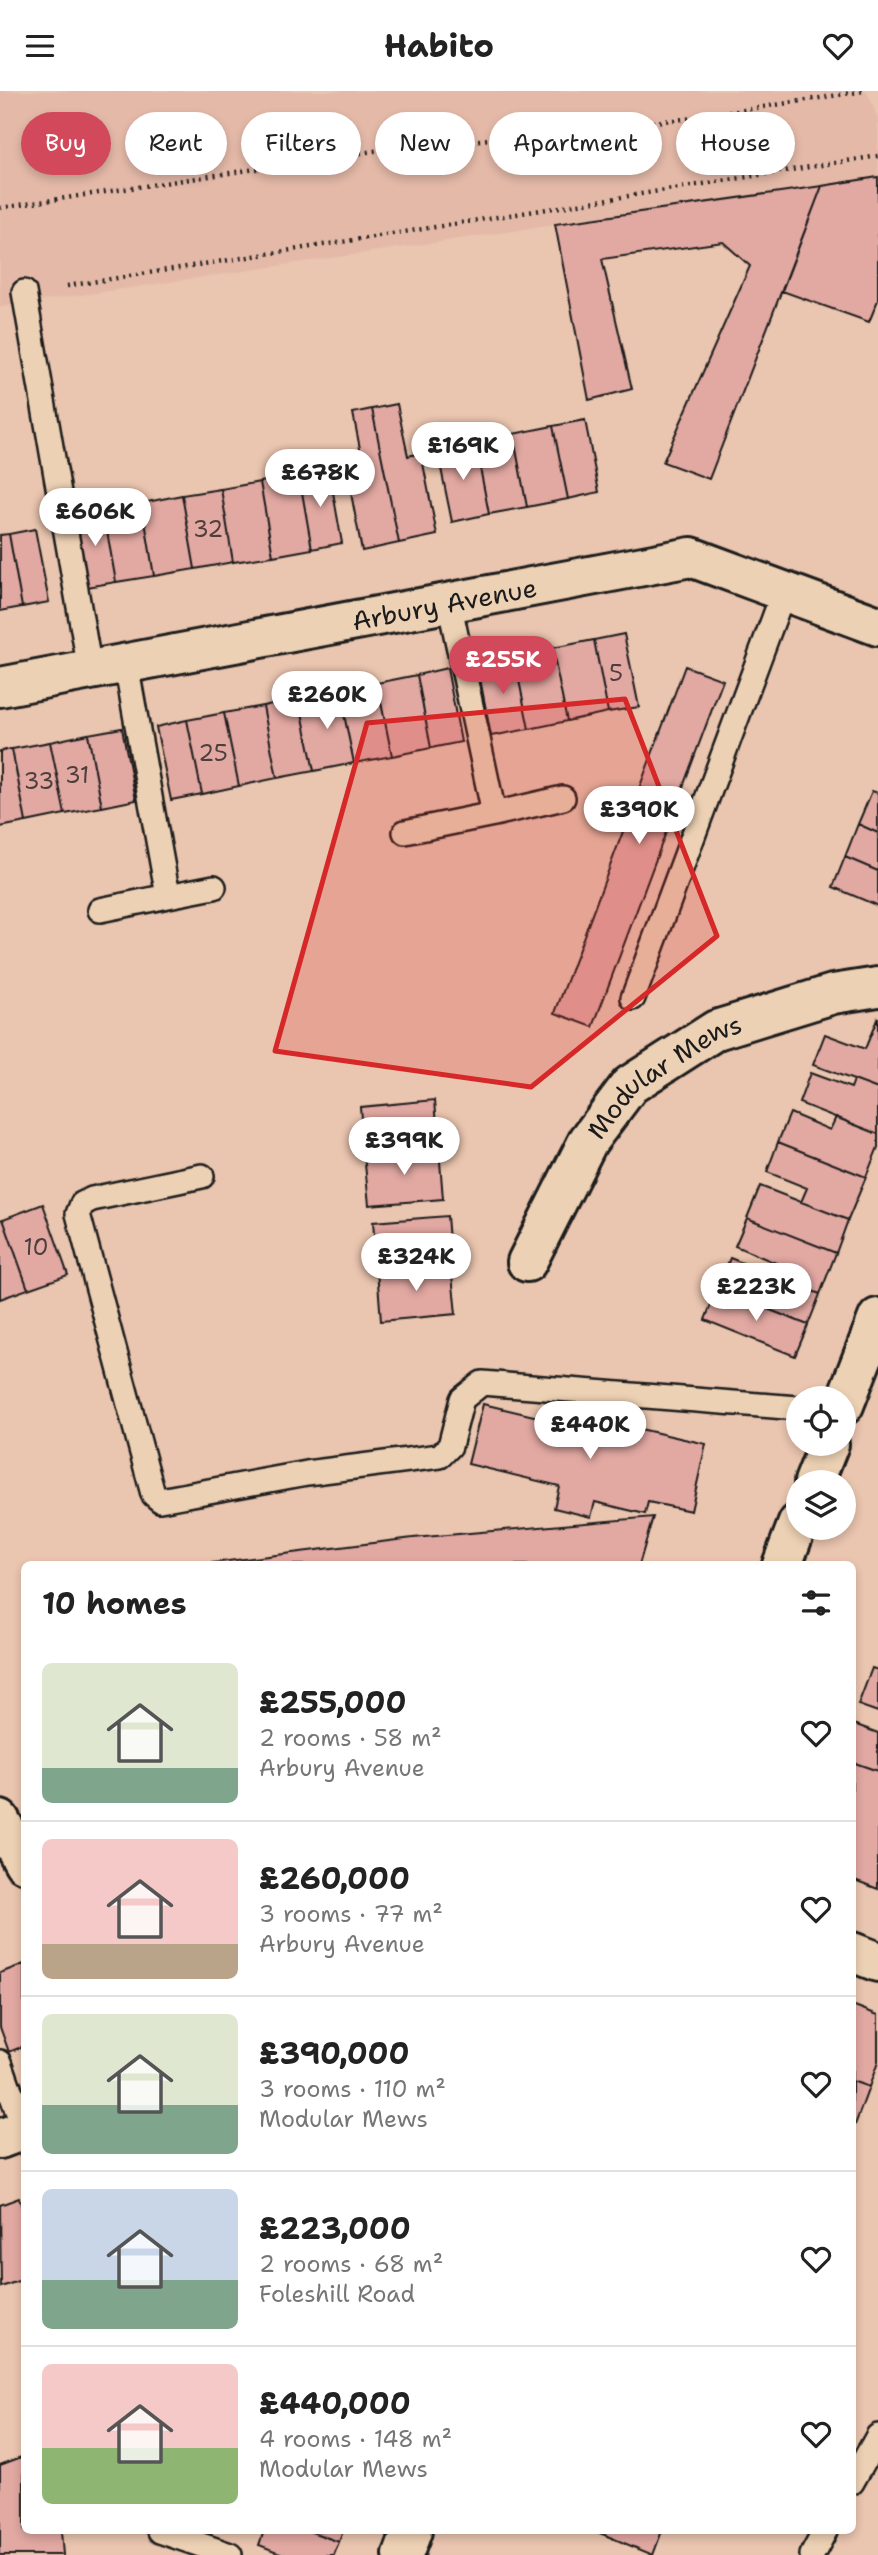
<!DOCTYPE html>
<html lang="en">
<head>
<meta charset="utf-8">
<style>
  body { margin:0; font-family:"Shantell Sans",sans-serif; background:#f6f6f6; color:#222; height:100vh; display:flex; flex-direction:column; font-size:26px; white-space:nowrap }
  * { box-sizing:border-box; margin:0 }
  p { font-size:23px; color:#767676 }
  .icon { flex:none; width:38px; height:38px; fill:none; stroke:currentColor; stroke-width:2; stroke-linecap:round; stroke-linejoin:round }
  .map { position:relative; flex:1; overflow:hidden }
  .sheet { position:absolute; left:21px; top:1470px; width:835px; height:973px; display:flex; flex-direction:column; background:#fff; border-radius:10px; box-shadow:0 4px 10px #0003 }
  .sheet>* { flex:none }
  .top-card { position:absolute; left:21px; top:21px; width:836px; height:63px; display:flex; gap:14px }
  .tools { position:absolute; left:786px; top:1295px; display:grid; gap:14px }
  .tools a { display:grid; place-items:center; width:70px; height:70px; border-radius:50%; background:#fff; box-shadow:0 4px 10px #0003; font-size:35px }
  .price { position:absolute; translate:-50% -60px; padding:0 16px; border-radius:24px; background:#fff; color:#222; font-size:23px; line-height:46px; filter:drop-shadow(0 2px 4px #0008) }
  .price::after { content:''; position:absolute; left:50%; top:42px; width:21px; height:16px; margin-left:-10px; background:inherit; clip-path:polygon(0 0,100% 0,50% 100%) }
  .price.selected { background:#d1495b; color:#fff }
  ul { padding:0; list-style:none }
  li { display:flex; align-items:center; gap:21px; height:175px; padding:0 21px }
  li+li { border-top:2px solid #e0e0e0 }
  li span { display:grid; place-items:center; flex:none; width:196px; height:140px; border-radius:10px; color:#555 }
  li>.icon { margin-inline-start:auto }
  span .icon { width:84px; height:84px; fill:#fffc; stroke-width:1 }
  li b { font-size:30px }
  h2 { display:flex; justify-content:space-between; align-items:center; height:84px; padding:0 21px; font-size:30px }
  .tag { padding:0 24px; border-radius:32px; background:#fff; box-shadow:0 4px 10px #0003; font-size:24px; line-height:63px }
  .tag.selected { background:#d1495b; color:#fff }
  header { display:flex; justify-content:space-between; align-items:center; height:91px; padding:0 21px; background:#fff; font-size:32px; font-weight:700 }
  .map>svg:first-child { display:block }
  .built { fill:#e4b9a8 }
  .building { fill:#e2a8a2; stroke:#1c1c1c; stroke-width:2 }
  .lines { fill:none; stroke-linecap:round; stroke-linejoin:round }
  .lane-casing { stroke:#1c1c1c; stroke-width:28 }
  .street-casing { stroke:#1c1c1c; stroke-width:44 }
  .secondary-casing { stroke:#1c1c1c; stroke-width:44 }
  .path { stroke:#1c1c1c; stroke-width:4.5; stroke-dasharray:2 5; stroke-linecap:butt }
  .lane { stroke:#edd1b4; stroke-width:23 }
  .street { stroke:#edd1b4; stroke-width:38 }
  .secondary { stroke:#edd1b4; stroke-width:38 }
  .marked { fill:#d62828; fill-opacity:0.2; stroke:#d62828; stroke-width:5; stroke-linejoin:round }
  .labels { text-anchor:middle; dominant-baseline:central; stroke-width:5; stroke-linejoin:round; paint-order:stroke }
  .number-label { font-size:23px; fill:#4e3f3e }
  .street-label { font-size:26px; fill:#1c1c1c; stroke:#edd1b4 }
</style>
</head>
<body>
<header><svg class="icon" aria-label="menu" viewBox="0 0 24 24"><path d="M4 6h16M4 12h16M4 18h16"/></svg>Habito<svg class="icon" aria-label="heart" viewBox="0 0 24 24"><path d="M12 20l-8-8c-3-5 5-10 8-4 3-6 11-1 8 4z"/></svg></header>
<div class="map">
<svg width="878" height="2464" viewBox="0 0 878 2464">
  <rect width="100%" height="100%" fill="#eac5af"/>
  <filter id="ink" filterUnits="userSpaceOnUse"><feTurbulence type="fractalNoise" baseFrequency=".0143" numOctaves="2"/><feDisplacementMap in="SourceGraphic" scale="14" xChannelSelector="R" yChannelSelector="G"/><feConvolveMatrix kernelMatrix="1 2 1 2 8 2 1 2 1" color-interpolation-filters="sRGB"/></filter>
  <g filter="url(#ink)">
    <!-- built -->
    <path class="built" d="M 0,0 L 867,0 L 878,28 L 878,86 L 0,216 Z"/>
    <!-- building -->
    <path class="building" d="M 878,86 L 878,209 L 869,231 L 782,200 L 822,95 Z
      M 822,95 L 709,388 L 663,371 L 750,175 L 723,151 L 602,168 L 632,298 L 589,309 L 555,133 Z
      M 397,313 L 408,365 L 421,362 L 437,444 L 399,452 L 372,318 Z
      M 372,318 L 399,452 L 362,460 L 346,376 L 363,373 L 353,322 Z
      M 585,329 L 599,401 L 568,408 L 553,335 Z
      M 553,335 L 568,408 L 527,416 L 513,343 Z
      M 513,343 L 527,416 L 489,423 L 475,351 Z
      M 475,351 L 489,423 L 452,431 L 437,358 Z
      M 329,379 L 342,452 L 312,458 L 299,384 Z
      M 299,384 L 312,458 L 273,465 L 260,391 Z
      M 260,391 L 273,465 L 233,471 L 221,398 Z
      M 221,398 L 233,471 L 195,478 L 182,404 Z
      M 182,404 L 195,478 L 154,485 L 142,412 Z
      M 142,412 L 154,485 L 116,491 L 103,418 Z
      M 103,418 L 116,491 L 87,496 L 75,423 Z
      M 35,438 L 49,511 L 22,516 L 9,443 Z
      M 9,443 L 22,516 L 0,520 L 0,444 Z
      M 624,543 L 639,616 L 608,621 L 594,549 Z
      M 594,549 L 608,621 L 567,630 L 552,557 Z
      M 552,557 L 567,630 L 529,638 L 514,565 Z
      M 514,565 L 529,638 L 491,645 L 477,572 Z
      M 685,575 L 723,589 L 593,936 L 555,922 Z
      M 447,577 L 461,651 L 431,657 L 417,584 Z
      M 417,584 L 431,657 L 392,665 L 377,592 Z
      M 377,592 L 392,665 L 354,672 L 339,599 Z
      M 339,599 L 354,672 L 314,680 L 299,607 Z
      M 299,607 L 314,680 L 277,687 L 263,615 Z
      M 263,615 L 277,687 L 239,695 L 224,622 Z
      M 224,622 L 239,695 L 202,703 L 187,629 Z
      M 187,629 L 202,703 L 171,709 L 156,636 Z
      M 122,637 L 136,709 L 102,716 L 88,643 Z
      M 88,643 L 102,716 L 65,723 L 50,651 Z
      M 50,651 L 65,723 L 26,731 L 12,658 Z
      M 12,658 L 26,731 L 0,736 L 0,660 Z
      M 872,700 L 878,702 L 878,742 L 858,733 Z
      M 858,733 L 878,742 L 878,780 L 845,766 Z
      M 845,766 L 878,780 L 878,815 L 833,796 Z
      M 878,926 L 878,998 L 813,974 L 825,943 L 865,958 Z
      M 810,982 L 851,997 L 854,989 L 878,998 L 878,1043 L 799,1012 Z
      M 435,1009 L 439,1058 L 364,1063 L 360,1016 Z
      M 790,1022 L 830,1039 L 836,1026 L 878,1043 L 878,1056 L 866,1086 L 778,1051 Z
      M 778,1051 L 866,1086 L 848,1129 L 801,1111 L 807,1097 L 767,1081 Z
      M 439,1058 L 443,1108 L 369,1114 L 364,1063 Z
      M 760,1095 L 848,1129 L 836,1162 L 747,1127 Z
      M 43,1113 L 68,1184 L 28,1198 L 3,1128 Z
      M 447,1125 L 451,1174 L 377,1179 L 373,1131 Z
      M 747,1127 L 836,1162 L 820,1203 L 771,1184 L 776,1172 L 735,1155 Z
      M 3,1128 L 28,1198 L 0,1208 L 0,1129 Z
      M 730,1167 L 820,1203 L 808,1234 L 717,1198 Z
      M 451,1174 L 456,1223 L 381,1230 L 377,1179 Z
      M 717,1198 L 808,1234 L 795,1265 L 705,1229 Z
      M 483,1313 L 589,1338 L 592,1327 L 706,1353 L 691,1420 L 648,1411 L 645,1423 L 595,1411 L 591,1426 L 554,1417 L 559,1395 L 468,1373 Z
      M 653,1426 L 639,1474 L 196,1474 L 413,1447 Z
      M 872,1577 L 878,1579 L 878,1621 L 858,1614 Z
      M 854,1633 L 878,1642 L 878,1680 L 852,1671 Z
      M 852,1671 L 878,1680 L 878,1798 L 852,1788 Z
      M 24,1873 L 24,1955 L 9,1961 L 0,1936 L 0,1882 Z
      M 852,1914 L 878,1924 L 878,1971 L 869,1996 L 852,1990 Z
      M 852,1990 L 869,1996 L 855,2034 L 852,2032 Z
      M 19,2107 L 24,2123 L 24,2188 L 1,2196 L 0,2114 Z
      M 24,2365 L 24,2440 L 61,2440 L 63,2464 L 0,2464 L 0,2374 Z
      M 264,2440 L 309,2440 L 339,2451 L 334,2464 L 285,2464 L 259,2454 Z
      M 309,2440 L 343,2440 L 339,2451 Z
      M 595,2440 L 662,2440 L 653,2464 Z"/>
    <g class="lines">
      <defs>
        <path id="lane" d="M 24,201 L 90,579
          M 449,511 L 494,723 L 563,707
          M 126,573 L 168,805 L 214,796
          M 405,741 L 494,723
          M 100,819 L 168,805
          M 633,907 L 784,500
          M 202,1085 L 92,1108 L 82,1113 L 78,1123 L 153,1403 L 160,1409 L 307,1382 L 440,1365 L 450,1355 L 462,1308 L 482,1292 L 798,1317
          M 0,1971 L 24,2039
          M 852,2391 L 878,2345
          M 160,2440 L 230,2464
          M 812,2464 L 825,2440"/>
        <g id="street">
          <path id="s1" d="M 0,596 L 691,466 L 878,535"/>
          <path id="s2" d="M 527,1171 L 588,1050 L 630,994 L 716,939 L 833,903 L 878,896"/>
          <path d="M 0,1729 L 24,1772"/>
          <path d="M 852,1861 L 878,1871"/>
          <path d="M 0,2048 L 24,2039"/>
        </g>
        <path id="secondary" d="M 844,1314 L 878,1227
          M 814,1391 L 829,1353
          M 782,1474 L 798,1432
          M 403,2464 L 412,2440"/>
      </defs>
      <!-- lane casing -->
      <use href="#lane" class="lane-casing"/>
      <!-- street casing -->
      <use href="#street" class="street-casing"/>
      <!-- secondary casing -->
      <use href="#secondary" class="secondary-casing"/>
      <!-- path -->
      <path class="path" d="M 0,117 L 374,60 L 693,27 L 864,0
        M 67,195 L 878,65"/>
      <!-- lane -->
      <use href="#lane" class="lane"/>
      <!-- street -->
      <use href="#street" class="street"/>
      <!-- secondary -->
      <use href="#secondary" class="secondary"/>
    </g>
  </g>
  <!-- marked area -->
  <path class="marked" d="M 625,608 L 717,845 L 531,996 L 275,960 L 367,632 Z"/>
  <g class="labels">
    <!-- number labels -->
    <g class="number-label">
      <text x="208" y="438">32</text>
      <text x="616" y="582">5</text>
      <text x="213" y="662">25</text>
      <text x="77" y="684">31</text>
      <text x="39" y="690">33</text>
      <text x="36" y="1156">10</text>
    </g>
    <!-- street labels -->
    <g class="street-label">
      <text stroke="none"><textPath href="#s1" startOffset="452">Arbury Avenue</textPath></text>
      <text stroke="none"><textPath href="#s2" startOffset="238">Modular Mews</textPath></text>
    </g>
  </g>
</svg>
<div class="tools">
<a><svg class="icon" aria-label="locate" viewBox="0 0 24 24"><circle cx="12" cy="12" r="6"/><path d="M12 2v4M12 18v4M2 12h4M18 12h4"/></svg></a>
<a><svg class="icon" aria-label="layers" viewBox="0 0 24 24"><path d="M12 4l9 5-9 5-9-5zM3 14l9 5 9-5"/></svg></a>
</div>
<b class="price" style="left:463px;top:391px">£169K</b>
<b class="price" style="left:320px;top:418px">£678K</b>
<b class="price" style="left:95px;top:457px">£606K</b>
<b class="price selected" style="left:503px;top:605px">£255K</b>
<b class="price" style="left:327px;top:640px">£260K</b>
<b class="price" style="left:639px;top:755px">£390K</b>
<b class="price" style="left:404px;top:1086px">£399K</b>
<b class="price" style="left:416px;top:1202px">£324K</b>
<b class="price" style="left:756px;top:1232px">£223K</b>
<b class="price" style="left:590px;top:1370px">£440K</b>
<div class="top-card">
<a class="tag selected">Buy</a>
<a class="tag">Rent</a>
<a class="tag">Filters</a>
<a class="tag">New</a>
<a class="tag">Apartment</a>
<a class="tag">House</a>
</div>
<section class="sheet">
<h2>10 homes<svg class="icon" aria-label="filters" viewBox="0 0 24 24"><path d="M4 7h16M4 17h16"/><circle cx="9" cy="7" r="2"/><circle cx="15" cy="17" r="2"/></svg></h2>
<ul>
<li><span style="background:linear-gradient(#dfe7d0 75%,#7fa58c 0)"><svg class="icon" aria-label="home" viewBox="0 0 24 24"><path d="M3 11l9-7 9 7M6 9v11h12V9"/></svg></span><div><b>£255,000</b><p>2 rooms · 58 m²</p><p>Arbury Avenue</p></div><svg class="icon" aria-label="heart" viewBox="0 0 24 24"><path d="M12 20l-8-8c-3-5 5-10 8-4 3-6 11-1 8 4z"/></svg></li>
<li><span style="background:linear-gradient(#f6c9c9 75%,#b9a48a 0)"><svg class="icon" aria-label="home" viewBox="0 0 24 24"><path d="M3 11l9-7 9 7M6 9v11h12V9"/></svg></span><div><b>£260,000</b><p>3 rooms · 77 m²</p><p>Arbury Avenue</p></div><svg class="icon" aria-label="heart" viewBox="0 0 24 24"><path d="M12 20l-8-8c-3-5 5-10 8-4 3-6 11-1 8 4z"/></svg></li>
<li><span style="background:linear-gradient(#dfe7d0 65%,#7fa58c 0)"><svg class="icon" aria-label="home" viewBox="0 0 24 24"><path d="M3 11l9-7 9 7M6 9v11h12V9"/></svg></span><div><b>£390,000</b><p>3 rooms · 110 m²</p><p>Modular Mews</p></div><svg class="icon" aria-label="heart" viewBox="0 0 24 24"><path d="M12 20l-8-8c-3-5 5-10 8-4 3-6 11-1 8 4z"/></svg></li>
<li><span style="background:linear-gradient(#c9d6e8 65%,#7fa58c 0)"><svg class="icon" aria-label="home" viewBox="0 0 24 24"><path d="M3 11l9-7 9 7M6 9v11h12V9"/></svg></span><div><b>£223,000</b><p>2 rooms · 68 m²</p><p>Foleshill Road</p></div><svg class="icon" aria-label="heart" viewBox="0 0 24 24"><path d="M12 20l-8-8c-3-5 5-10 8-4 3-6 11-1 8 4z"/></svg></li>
<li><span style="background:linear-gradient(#f6c9c9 60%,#8fb573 0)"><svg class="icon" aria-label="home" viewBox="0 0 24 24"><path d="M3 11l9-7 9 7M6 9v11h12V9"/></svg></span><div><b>£440,000</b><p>4 rooms · 148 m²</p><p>Modular Mews</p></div><svg class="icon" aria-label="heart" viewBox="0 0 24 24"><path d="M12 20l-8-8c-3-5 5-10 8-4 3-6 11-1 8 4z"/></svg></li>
</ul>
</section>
</div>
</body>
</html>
